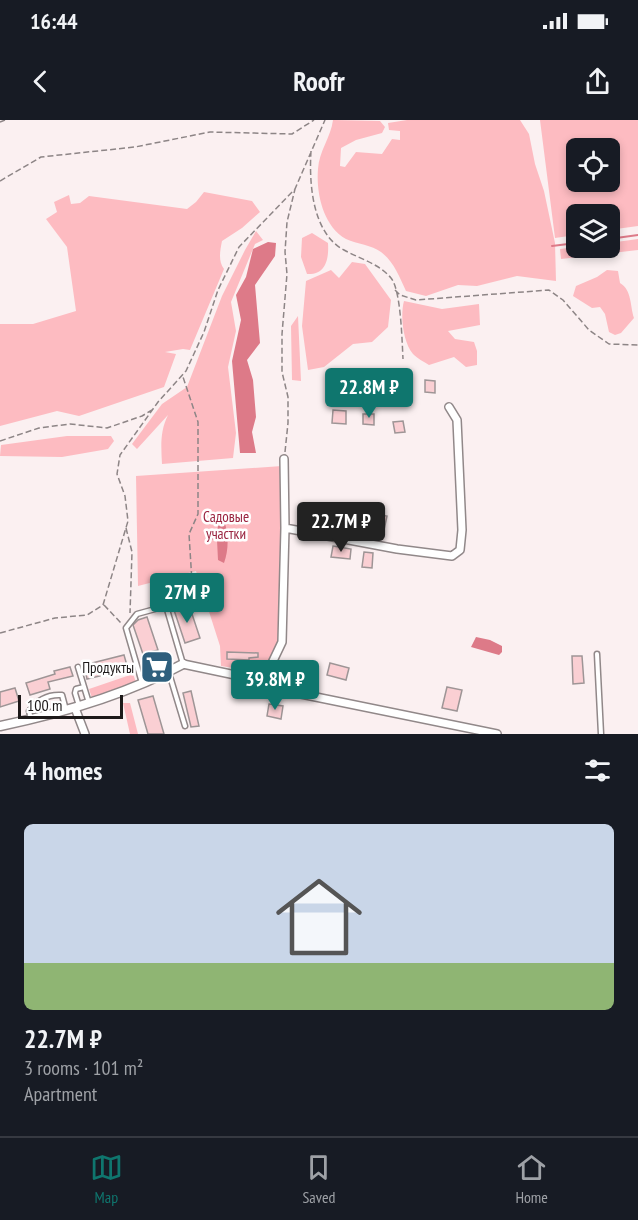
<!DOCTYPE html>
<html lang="en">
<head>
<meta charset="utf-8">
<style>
  body { margin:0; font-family:"PT Sans Narrow",sans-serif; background:#242831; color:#f1f3f6; height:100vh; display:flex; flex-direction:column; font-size:22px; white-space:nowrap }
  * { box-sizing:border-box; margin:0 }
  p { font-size:20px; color:#9ea1a6 }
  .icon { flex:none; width:33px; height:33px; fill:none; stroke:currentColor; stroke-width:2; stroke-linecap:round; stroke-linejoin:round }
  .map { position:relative; height:614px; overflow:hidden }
  .drawer { display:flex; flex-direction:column; background:#171b24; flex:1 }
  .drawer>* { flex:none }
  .controls { position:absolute; left:566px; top:18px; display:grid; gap:12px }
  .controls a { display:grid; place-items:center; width:54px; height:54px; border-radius:9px; background:#171b24; box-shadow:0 3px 9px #0003; font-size:30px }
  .scale { position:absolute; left:18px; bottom:15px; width:105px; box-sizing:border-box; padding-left:6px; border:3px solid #1d1919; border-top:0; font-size:16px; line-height:21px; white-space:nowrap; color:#1d1919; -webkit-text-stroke:4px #fff; paint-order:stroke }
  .price { position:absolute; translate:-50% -51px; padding:0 14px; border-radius:6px; background:#0f766e; color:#fff; font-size:20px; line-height:39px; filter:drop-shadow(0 2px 3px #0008) }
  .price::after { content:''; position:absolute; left:50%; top:36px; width:18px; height:14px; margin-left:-9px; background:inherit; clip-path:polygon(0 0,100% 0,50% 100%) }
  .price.on { background:#222; color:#fff }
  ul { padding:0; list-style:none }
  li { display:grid; align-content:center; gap:12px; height:318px; padding:0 24px }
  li+li { border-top:2px solid #363941 }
  li span { display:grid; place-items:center; height:186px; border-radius:9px; color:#555 }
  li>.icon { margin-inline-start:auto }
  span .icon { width:108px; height:108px; fill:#fffc; stroke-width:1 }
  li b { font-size:26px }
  h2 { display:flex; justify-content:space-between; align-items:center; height:72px; padding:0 24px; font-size:26px }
  .status { display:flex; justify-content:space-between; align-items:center; height:42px; padding:0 30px; background:#171b24; direction:ltr }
  .status svg { height:16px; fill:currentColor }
  header { display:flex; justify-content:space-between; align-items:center; height:78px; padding:0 24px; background:#171b24; font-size:27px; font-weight:700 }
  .dock { display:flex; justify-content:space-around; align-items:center; height:84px; border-top:2px solid #363941; background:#171b24; font-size:16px; color:#9ea1a6 }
  .dock a { display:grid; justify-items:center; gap:3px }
  .dock .on { color:#0f766e }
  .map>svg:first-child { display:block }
  .green { fill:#fdbbc1; fill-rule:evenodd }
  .water { fill:#dd7a88 }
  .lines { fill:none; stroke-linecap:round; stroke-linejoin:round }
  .stream { stroke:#dd7a88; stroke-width:2 }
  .building { fill:#facfd3; stroke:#9e9596; stroke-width:1.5 }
  .service-casing { stroke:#918889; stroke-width:7 }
  .minor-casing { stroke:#918889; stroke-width:10 }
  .tertiary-casing { stroke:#918889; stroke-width:11 }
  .path { stroke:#8d8586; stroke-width:1.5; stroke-dasharray:6 3; stroke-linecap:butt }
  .service { stroke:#fff; stroke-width:4 }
  .minor { stroke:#fff; stroke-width:7 }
  .tertiary { stroke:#fff; stroke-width:8 }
  .labels { text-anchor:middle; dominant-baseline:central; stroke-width:5; stroke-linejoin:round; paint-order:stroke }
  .park-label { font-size:15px; fill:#9a2440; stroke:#fff }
  .poi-label { font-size:15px; fill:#1d1919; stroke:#fff; text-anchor:end }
</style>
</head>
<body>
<div class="status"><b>16:44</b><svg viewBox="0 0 49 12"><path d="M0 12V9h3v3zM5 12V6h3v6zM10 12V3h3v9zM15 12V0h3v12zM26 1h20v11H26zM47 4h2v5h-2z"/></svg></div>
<header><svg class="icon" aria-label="back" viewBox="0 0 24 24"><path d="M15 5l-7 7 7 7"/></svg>Roofr<svg class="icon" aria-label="share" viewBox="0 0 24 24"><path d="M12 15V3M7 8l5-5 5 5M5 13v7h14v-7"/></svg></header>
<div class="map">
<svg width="638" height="614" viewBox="0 0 638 614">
  <rect width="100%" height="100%" fill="#fbf0f1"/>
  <!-- green -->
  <path class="green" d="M 333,0 L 380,1 L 385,7 L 382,13 L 356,20 L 341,28 L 340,46 L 345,47 L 356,32 L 382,34 L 392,19 L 400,20 L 400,11 L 389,10 L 388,3 L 407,0 L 520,0 L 529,14 L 535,44 L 544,71 L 555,123 L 556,161 L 517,156 L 477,166 L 458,165 L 426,176 L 406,171 C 399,156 394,142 381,132 C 372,125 357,124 346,119 C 323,106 316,73 318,49 C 319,31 331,17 333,0 Z
    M 540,0 L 638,0 L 638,106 L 609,110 L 609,94 L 576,94 L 576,115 L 555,118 ZM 576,28 L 609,28 L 609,62 L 576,62 Z
    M 204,72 L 252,81 L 260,92 L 242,108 L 222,121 C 220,131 218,141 224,149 L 190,230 L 183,229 L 165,232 L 176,234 L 164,267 L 79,296 L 57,291 L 0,306 L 0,204 L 33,204 L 76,191 L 67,127 L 46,99 L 57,92 L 54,82 L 69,75 L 71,84 L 80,83 L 89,76 L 187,89 L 196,82 Z
    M 256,111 L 263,120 L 255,124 L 231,182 L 236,211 L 228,247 L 236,313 L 233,338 L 162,344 C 161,326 160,311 168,295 L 137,329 L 132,324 L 162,284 L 187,267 L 222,176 L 245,130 Z
    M 312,113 L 328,123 C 329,139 326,155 307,154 L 301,137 L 302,118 Z
    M 638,119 L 638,130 L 561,139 L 560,129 L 576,127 L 609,128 L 609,123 Z
    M 352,142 L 365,144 L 391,180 L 388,207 L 372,222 L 353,224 L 324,247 L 308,250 L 302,206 L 306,161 L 331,150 L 339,158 Z
    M 607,150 L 618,151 L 620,163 C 632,170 630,186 634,198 L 621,213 L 615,215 L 609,212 L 605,194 L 600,187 L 592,188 L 573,176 L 576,166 L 597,157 Z
    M 404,181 L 442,189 L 479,184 L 480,205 L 448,211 L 455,219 L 474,222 L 477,231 L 477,245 L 466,247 L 454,237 L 429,245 C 424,242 417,238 413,234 C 403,222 400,196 404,181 Z
    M 298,196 L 301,261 L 292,260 L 291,206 Z
    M 67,316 L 111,316 L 114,321 L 108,329 L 62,337 L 0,336 L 1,325 Z
    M 282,346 L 278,524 L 263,553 L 221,546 L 220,526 L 196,451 L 138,466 L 136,356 Z
    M 133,554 L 136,562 L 92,578 L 89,569 Z
    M 123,583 L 130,583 L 138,614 L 130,614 Z"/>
  <!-- water -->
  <path class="water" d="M 268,122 L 276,123 L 275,136 L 255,165 L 260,223 L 247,240 L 253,260 L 256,297 L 252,312 L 256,333 L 240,333 L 232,241 L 241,200 L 236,175 L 246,157 L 253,129 Z
    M 223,398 C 229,411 229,430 224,443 L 218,440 L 217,420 L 209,419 L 208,414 L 217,412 L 219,400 Z
    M 476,517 L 490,520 L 502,526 L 502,532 L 499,535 L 471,527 Z"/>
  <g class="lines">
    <!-- stream -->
    <path class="stream" d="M 609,119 L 638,115
      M 552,126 L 576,123"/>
  </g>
  <!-- building -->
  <path class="building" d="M 425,260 L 435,261 L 435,273 L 425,272 Z
    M 333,290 L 346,291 L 346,304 L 332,303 Z
    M 363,294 L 374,294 L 374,305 L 363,304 Z
    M 403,301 L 405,312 L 395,313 L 393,302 Z
    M 345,388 L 354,390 L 352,399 L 357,400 L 354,410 L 336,406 L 338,396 L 343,397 Z
    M 374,394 L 387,396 L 384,410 L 371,408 Z
    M 333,426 L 351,429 L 350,439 L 331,437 Z
    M 364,432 L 373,433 L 372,448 L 362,447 Z
    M 189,485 L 200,518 L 185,523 L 174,490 Z
    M 147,497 L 158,530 L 143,534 L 133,505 L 138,500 Z
    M 227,532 L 258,533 L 258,537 L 249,538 L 249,540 L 227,539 Z
    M 124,535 L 128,549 L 87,559 L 84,545 Z
    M 572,536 L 582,536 L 584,563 L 573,564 Z
    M 330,543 L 349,548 L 346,560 L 327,555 Z
    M 297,545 L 308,548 L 305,560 L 294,557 Z
    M 70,547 L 73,556 L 48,562 L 50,569 L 30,575 L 26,563 L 55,554 L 54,551 Z
    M 447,567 L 462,570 L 457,591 L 442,588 Z
    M 15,568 L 19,581 L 0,587 L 0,572 Z
    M 191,571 L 199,606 L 191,607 L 183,573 Z
    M 153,576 L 164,614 L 148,614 L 138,580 Z
    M 269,584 L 283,586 L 281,599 L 267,596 Z"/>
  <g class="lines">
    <defs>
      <path id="service" d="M 597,534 L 601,614
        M 78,547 L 89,583
        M 169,553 L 185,606
        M 142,563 L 126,508 L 137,494 L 166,486 L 183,544
        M 79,586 L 75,573 L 76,569 L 84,567
        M 31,599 L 29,591 C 37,580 48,574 62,575 L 66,590"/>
      <path id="minor" d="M 285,408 L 397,429 L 452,436 L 460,430 L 462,410 L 457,300 L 449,287
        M 183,544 L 240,556 L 301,574 L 497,614
        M 263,562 L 282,522 L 285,408 L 284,339
        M 75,588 L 85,614"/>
      <path id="tertiary" d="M 0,606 C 63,593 126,575 183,544"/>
    </defs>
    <!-- service casing -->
    <use href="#service" class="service-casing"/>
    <!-- minor casing -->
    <use href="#minor" class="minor-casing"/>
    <!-- tertiary casing -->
    <use href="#tertiary" class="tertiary-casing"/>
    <!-- path -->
    <path class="path" d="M 0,2 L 5,0
      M 311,31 C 309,63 312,113 344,130 C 360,139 378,143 391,158 C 401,170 402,221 403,239
      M 0,61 L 41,37 L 135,27 L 210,12 L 292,14 L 314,0
      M 395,170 L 400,175 L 416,180 L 549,170 L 563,180 L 589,210 L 609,224 L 638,225
      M 0,321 L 39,308 L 70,304 L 107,308 L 142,296 L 152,290
      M 285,332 L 288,303 L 288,277 L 282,252 L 282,214 L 287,154 L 285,132 L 287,102 L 295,69
      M 126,408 L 132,432 L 130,493
      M 104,485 L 121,503
      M 170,485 L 193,478 L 189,414 L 198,394 L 198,302 L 183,257
      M 0,513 L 55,498 L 87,495 L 103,485 L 128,401 L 125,376 L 117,354 L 120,335 L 158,282 L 186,251 L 204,212 L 218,170 L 239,127 L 295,69 L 325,0"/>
    <!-- service -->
    <use href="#service" class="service"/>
    <!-- minor -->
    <use href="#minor" class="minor"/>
    <!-- tertiary -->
    <use href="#tertiary" class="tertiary"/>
  </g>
  <!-- icons -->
  <defs>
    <symbol id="supermarket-square" viewBox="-11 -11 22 22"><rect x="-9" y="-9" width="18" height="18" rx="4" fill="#2e5f7d" stroke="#fff"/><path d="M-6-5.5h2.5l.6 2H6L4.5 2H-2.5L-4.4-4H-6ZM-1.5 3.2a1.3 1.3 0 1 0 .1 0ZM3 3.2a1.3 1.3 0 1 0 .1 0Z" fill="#fff"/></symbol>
  </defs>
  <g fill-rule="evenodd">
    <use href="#supermarket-square" x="138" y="528" width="38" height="38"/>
  </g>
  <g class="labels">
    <!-- park labels -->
    <g class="park-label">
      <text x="226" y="396">Садовые<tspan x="226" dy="17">участки</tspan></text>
    </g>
    <!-- poi labels -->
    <g class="poi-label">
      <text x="134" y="547">Продукты</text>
    </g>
  </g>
</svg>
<div class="controls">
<a><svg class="icon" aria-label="locate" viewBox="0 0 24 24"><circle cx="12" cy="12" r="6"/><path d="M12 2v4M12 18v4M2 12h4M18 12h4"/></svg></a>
<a><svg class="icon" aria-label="layers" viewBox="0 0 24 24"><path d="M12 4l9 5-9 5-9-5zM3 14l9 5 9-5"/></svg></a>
</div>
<div class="scale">100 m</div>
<b class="price" style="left:369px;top:299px">22.8M ₽</b>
<b class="price on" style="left:341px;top:433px">22.7M ₽</b>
<b class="price" style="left:187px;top:504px">27M ₽</b>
<b class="price" style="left:275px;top:591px">39.8M ₽</b>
</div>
<section class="drawer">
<h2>4 homes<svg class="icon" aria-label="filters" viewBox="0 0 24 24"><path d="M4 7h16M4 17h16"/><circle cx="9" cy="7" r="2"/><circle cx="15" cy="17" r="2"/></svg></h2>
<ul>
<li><span style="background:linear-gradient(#c9d6e8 75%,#8fb573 0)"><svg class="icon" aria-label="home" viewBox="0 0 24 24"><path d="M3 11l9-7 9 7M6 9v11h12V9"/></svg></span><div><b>22.7M ₽</b><p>3 rooms · 101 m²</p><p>Apartment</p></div></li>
</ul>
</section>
<nav class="dock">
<a class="on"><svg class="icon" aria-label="map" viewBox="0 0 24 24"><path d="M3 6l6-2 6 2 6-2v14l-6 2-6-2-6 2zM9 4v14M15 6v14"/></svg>Map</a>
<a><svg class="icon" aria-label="saved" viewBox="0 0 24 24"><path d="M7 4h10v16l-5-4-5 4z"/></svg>Saved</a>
<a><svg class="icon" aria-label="home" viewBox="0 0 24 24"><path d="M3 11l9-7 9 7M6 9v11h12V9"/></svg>Home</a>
</nav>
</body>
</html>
